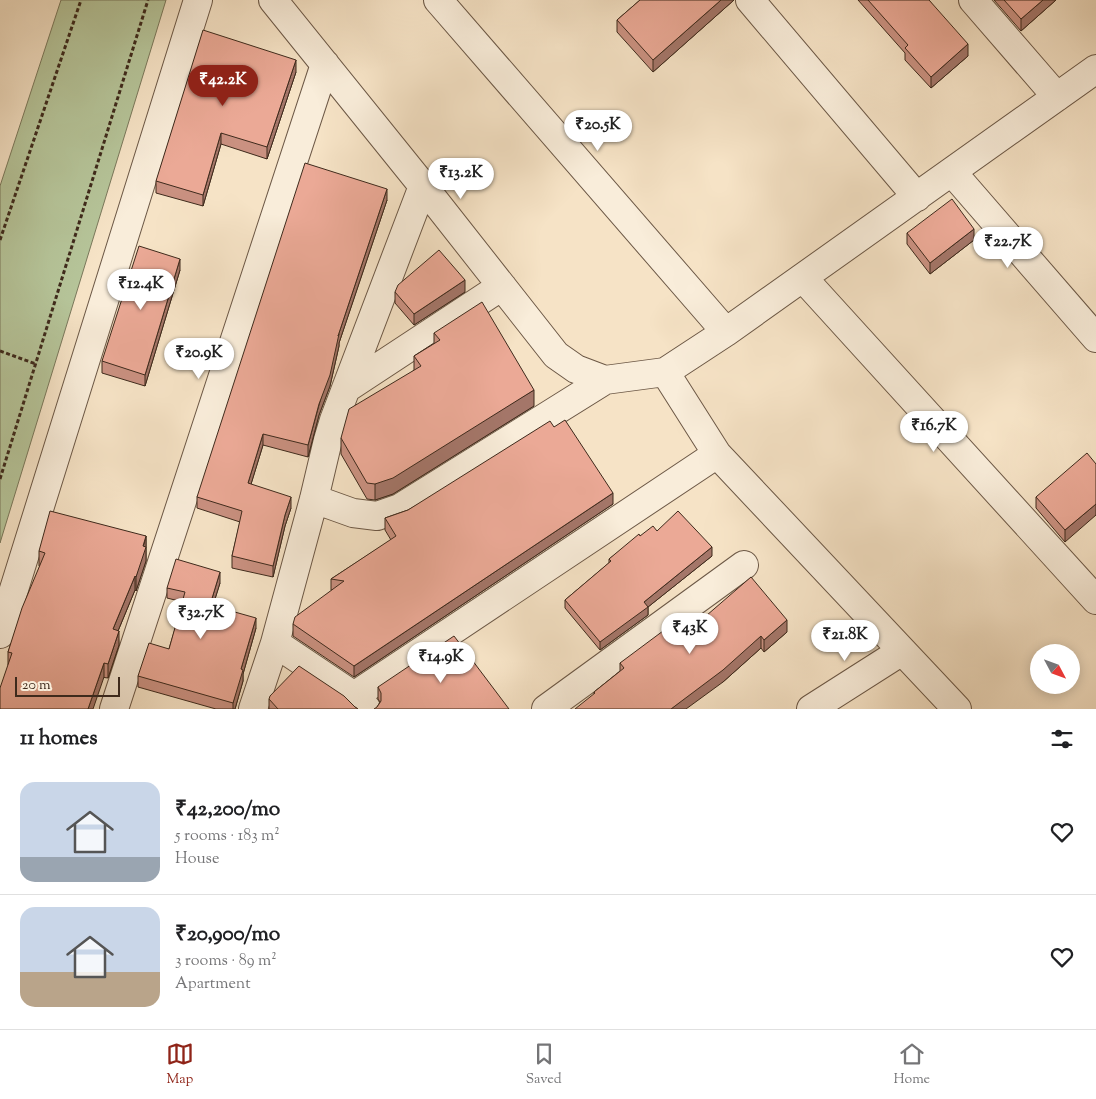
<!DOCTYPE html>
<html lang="en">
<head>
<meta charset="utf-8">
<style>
  body { margin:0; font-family:"Sorts Mill Goudy",serif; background:#f2f2f2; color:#202124; height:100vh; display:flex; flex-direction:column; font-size:19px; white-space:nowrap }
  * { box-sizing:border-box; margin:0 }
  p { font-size:16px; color:#757577 }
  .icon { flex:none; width:28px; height:28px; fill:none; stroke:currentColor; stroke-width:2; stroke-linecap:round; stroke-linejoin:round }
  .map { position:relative; height:709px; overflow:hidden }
  .details { display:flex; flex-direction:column; background:#fff; flex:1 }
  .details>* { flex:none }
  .needle { width:32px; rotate:131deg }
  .tools { position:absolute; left:1030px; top:644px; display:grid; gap:10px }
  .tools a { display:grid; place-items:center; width:50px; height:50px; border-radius:50%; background:#fff; box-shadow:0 2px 12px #0003; font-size:25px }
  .scale { position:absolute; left:15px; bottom:12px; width:105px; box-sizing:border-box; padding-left:5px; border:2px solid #3e2a1c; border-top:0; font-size:14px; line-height:18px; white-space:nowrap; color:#3e2a1c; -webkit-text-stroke:4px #f9edda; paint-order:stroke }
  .price { position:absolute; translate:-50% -42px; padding:0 11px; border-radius:18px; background:#fff; color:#222; font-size:16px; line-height:32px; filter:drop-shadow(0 1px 2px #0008) }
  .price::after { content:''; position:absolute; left:50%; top:30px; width:15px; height:11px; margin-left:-8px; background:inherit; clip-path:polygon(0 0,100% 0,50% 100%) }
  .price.active { background:#8f2418; color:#fff }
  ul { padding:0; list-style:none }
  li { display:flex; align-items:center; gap:15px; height:125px; padding:0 20px }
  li+li { border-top:1px solid #e0e0e0 }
  li span { display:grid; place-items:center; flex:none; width:140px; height:100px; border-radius:15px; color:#555 }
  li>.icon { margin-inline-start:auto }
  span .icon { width:60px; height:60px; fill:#fffc; stroke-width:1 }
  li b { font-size:21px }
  h2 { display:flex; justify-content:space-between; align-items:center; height:60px; padding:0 20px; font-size:21px }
  .menu { display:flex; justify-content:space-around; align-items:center; height:70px; border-top:1px solid #e0e0e0; background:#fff; font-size:14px; color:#757577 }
  .menu a { display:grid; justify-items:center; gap:2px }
  .menu .active { color:#8f2418 }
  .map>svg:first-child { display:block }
  .green { fill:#b6c59a; stroke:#7a785b }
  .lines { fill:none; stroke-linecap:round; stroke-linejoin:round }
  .minor-casing { stroke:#6c5846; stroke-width:30 }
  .path { stroke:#3e2a1c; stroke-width:3; stroke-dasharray:4 2.5; stroke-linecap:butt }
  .minor { stroke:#f9edda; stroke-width:28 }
  .wall { fill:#ca9181; stroke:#3e2a1c }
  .shaded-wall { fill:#a47669; stroke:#3e2a1c }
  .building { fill:#eba996; stroke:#3e2a1c }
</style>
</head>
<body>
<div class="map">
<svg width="1096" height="709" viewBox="0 0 1096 709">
  <rect width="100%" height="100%" fill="#f6e3c6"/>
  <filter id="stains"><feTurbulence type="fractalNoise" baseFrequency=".004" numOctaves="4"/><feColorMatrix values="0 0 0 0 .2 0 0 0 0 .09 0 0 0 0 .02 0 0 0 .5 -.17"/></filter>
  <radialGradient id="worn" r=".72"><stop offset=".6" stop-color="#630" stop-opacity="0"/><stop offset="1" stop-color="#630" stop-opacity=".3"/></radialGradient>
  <!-- green -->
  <path class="green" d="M 61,0 L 166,0 L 0,543 L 0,186 Z"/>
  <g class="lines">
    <defs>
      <path id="minor" d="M 273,0 L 423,186 L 556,355 L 576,369 L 605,380 L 665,372
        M 438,0 L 726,332
        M 750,0 L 917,197
        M 973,0 L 1057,97
        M 952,172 L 1096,338
        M 803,278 L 1096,600
        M 347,388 L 502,286
        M 314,499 L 353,513 L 377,516 L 400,508 L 605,380
        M 0,634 L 198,0
        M 275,643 L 354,696 L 366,708
        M 354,696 L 717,454
        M 114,709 L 325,64
        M 253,709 L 275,643 L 314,499 L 328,440 L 334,420 L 423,186
        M 546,709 L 744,565
        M 811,709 L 902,651
        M 957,709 L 717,454 L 665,372 L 726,332 L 1096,69"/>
    </defs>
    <!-- minor casing -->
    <use href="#minor" class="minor-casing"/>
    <!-- path -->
    <path class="path" d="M 0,240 L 81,0
      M 0,351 L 36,364
      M 0,479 L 148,0"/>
    <!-- minor -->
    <use href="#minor" class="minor"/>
  </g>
  <!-- wall -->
  <path class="wall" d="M 640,0 L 734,0 L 653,72 L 617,32 L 617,20 Z
    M 858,0 L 929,0 L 968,56 L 931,88 L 905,60 L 905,53 Z
    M 994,0 L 1056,0 L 1021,31 Z
    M 296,72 L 267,159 L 221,144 L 203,206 L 156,193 L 156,181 Z
    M 387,200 L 339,343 L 339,346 L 330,386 L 319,415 L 308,457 L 263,445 L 251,484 L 291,508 L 285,526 L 273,577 L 232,568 L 232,556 L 240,522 L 197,508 L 197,497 Z
    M 907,233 L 974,240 L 930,274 L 907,244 Z
    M 180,270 L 145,386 L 102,373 L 102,361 Z
    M 395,292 L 465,292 L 414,325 L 395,303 Z
    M 434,333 L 534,406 L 393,494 L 375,500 L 367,499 L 341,454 L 341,438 L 414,370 L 414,356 L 434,343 Z
    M 554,427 L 613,504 L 354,677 L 293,636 L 293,624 L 332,590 L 331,590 L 331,579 L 391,540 L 385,530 L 385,518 L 408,510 Z
    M 1096,464 L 1065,542 L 1036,508 L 1036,497 Z
    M 657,531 L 712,556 L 648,607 L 648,615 L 600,650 L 565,608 L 565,600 L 609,563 L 609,559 L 640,536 Z
    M 146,536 L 146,561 L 136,591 L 135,590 L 118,631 L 119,645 L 108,678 L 8,665 L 8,652 L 40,566 L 39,566 L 39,551 Z
    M 220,583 L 213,605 L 256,628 L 243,674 L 243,681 L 235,709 L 216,709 L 138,687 L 138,676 L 169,649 L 183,602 L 167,598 L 167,588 Z
    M 787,632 L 764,652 L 761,648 L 723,682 L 594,694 L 594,692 L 620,671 L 620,663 L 677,641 Z
    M 378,687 L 509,709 L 377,707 L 380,702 L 378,699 Z
    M 269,699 L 355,707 L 358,709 L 269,709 Z"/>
  <!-- shaded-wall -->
  <path class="shaded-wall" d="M 721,0 L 734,0 L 653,72 L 653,60 Z
    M 1043,0 L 1056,0 L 1021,31 L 1021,19 Z
    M 968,44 L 968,56 L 931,88 L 931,77 Z
    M 296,60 L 296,72 L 267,159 L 267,147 Z
    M 221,133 L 221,144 L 203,206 L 203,195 Z
    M 387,189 L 387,200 L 339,343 L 339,346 L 330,386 L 319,415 L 308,457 L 308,445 L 338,336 Z
    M 974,229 L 974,240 L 930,274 L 930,263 Z
    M 180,259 L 180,270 L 145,386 L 145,375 Z
    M 465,280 L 465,292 L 414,325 L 414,314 Z
    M 534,390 L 534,406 L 393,494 L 375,500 L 375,484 Z
    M 263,434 L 263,445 L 248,494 L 248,483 Z
    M 613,493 L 613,504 L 354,677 L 354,666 Z
    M 291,497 L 291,508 L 285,526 L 273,577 L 273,566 L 285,515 Z
    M 1096,504 L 1096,515 L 1065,542 L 1065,530 Z
    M 146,536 L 146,561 L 136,591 L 136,577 Z
    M 712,547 L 712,556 L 648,607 L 648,615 L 600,650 L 600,642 L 644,602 Z
    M 220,572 L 220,583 L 210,615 L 210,605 Z
    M 135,576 L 135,590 L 113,643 L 113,629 Z
    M 256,618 L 256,628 L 243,674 L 243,681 L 235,709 L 233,709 L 233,703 L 241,669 Z
    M 787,620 L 787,632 L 764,652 L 764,640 Z
    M 119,631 L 119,645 L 108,678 L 108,664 Z
    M 761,636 L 761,648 L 723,682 L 686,709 L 671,709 Z
    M 104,663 L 104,677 L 93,709 L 88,709 Z"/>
  <!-- building -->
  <path class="building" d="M 640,0 L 721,0 L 653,60 L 617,20 Z
    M 868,0 L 929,0 L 968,44 L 931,77 L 905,48 L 908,45 Z
    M 1004,0 L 1043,0 L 1021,19 Z
    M 203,30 L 296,60 L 267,147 L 221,133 L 203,195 L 156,181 Z
    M 305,163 L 387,189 L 338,336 L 339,334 L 330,375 L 319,404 L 308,445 L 263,434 L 248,483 L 291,497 L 285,515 L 273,566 L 232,556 L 242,511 L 197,497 Z
    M 952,199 L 974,229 L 930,263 L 907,233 Z
    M 139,246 L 180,259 L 145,375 L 102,361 Z
    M 439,250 L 465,280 L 414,314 L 395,292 L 398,285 Z
    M 482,302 L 534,390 L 393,478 L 375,484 L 367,483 L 341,438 L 349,409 L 421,366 L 414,356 L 440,340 L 434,333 Z
    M 565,420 L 613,493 L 354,666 L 293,624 L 295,617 L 344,581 L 331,579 L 396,536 L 385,518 L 408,510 L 550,421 L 554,427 Z
    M 1087,453 L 1096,464 L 1096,504 L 1065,530 L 1036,497 Z
    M 50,511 L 146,536 L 143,546 L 146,547 L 136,577 L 135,576 L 113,629 L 119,631 L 108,664 L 104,663 L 88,709 L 0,709 L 0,688 L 12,653 L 8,652 L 22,608 L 45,553 L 39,551 Z
    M 678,511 L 712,547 L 644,602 L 648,607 L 600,642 L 565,600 L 611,561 L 609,559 L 639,534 L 640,536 L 653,526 L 657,531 Z
    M 176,559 L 220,572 L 210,605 L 256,618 L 241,669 L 243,670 L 233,703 L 138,676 L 149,643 L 169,649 L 185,592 L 167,588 Z
    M 751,577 L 787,620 L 764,640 L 761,636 L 723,670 L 671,709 L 575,709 L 595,693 L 594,692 L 624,668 L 620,663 L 667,628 L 677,641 Z
    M 454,636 L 509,709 L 374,709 L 377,707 L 381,701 L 381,693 L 378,687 Z
    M 299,666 L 344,696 L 355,707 L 358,709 L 278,709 L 269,699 L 270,696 Z"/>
  <rect width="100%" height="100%" filter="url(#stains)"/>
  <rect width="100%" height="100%" fill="url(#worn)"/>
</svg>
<div class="tools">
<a><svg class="needle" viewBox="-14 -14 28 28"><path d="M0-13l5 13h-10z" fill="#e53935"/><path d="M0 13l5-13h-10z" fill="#757577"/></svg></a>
</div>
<div class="scale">20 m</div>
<b class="price active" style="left:223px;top:107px">₹42.2K</b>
<b class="price" style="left:598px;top:152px">₹20.5K</b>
<b class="price" style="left:461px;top:200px">₹13.2K</b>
<b class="price" style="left:1008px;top:269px">₹22.7K</b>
<b class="price" style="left:141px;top:311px">₹12.4K</b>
<b class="price" style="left:199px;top:380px">₹20.9K</b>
<b class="price" style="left:934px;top:453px">₹16.7K</b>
<b class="price" style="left:201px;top:640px">₹32.7K</b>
<b class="price" style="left:690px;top:655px">₹43K</b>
<b class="price" style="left:845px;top:662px">₹21.8K</b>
<b class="price" style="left:441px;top:684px">₹14.9K</b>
</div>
<section class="details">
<h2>11 homes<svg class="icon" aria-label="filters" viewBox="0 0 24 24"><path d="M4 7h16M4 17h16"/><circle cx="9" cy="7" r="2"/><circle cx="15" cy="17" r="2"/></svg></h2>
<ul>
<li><span style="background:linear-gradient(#c9d6e8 75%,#9aa5b1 0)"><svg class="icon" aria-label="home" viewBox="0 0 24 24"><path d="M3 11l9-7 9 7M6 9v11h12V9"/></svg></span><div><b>₹42,200/mo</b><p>5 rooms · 183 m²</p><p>House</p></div><svg class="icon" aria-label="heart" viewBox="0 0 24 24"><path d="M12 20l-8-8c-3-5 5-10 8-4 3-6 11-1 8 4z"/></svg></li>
<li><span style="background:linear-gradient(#c9d6e8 65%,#b9a48a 0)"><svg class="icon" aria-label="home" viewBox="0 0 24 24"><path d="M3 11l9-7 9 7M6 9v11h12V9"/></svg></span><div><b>₹20,900/mo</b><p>3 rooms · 89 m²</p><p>Apartment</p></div><svg class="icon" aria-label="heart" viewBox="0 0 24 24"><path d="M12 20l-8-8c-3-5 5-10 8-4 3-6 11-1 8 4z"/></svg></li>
</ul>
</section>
<nav class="menu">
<a class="active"><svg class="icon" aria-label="map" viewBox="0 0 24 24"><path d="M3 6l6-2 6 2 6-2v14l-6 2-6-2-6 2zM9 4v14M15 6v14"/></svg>Map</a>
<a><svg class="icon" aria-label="saved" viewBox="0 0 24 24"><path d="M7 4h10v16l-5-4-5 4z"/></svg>Saved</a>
<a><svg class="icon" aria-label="home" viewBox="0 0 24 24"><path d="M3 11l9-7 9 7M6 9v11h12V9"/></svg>Home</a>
</nav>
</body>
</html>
